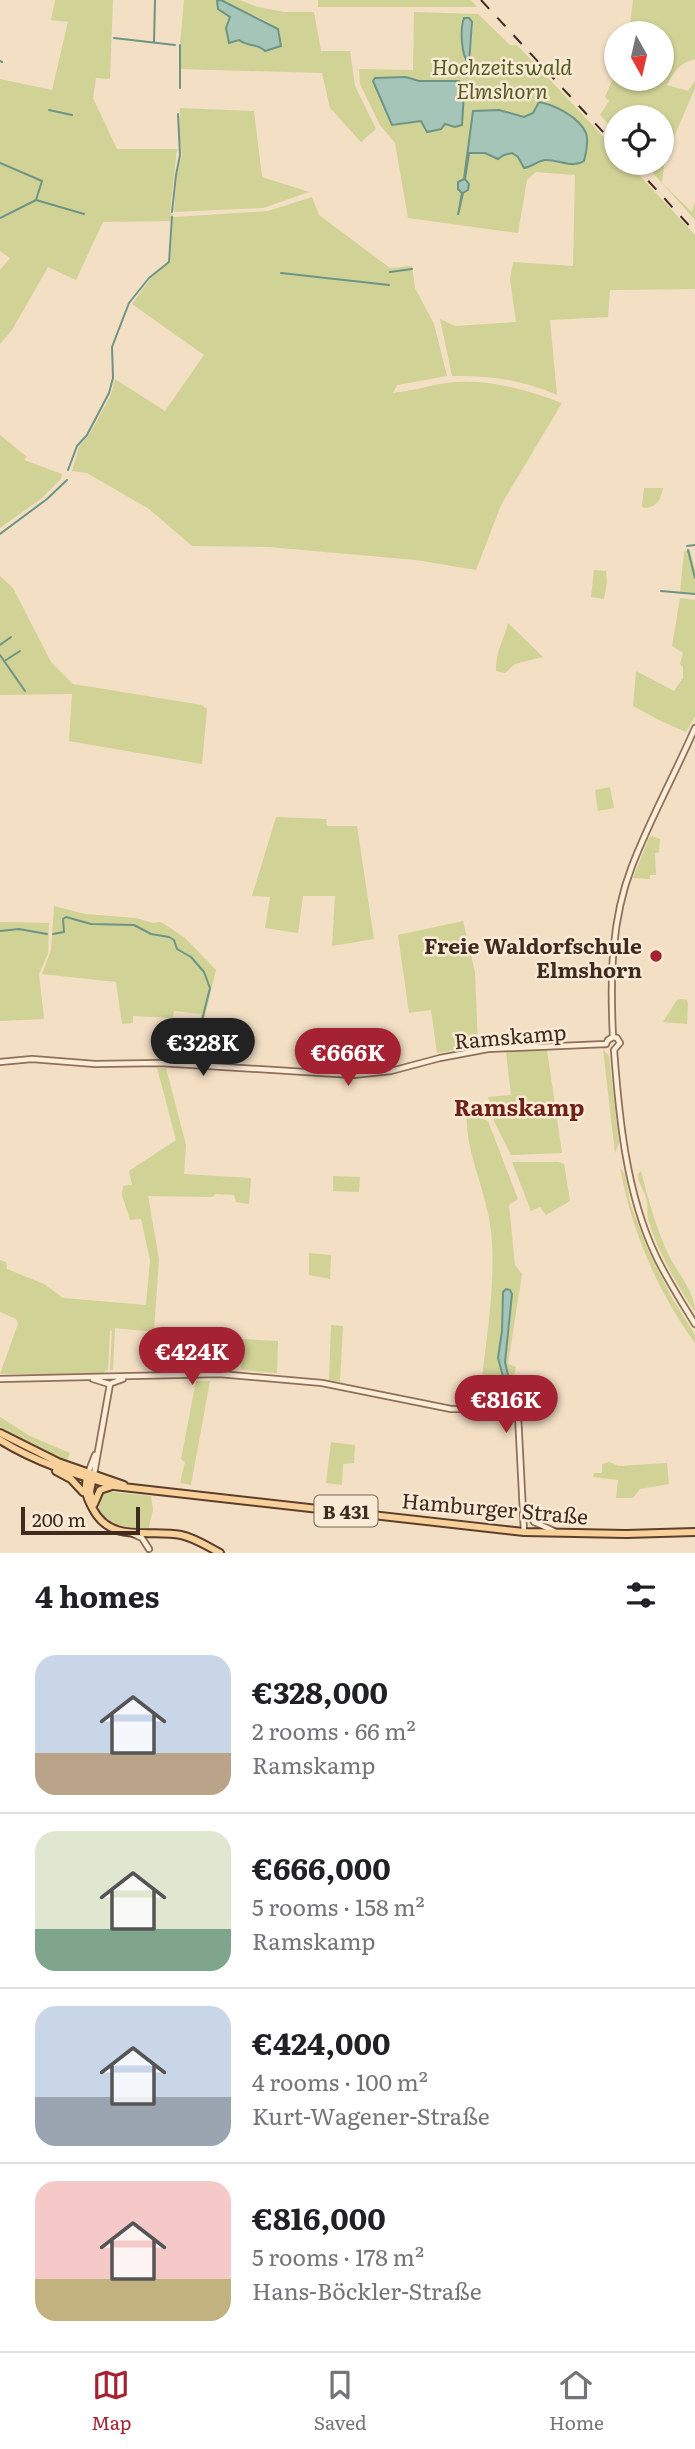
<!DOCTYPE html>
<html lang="en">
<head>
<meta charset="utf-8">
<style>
  body { margin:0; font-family:Literata,serif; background:#f6f6f6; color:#202124; height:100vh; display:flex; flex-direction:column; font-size:26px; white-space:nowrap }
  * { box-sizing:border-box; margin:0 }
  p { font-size:23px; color:#757577 }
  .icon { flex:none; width:38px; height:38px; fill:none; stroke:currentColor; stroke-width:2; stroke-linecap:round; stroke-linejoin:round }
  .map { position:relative; height:1553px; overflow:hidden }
  .drawer { display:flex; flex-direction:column; background:#fff; flex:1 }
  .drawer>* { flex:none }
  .needle { width:46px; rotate:172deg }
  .buttons { position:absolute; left:604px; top:21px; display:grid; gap:14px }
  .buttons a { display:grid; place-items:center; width:70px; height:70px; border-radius:50%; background:#fff; box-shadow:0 2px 5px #0004; font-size:35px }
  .scale { position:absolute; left:21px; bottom:18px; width:119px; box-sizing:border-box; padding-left:7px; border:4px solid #3e2a1e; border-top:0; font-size:19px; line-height:24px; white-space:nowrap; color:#3e2a1e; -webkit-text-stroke:5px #f9ead5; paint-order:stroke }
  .price { position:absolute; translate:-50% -60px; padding:0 16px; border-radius:24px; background:#a42231; color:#fff; font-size:23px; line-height:46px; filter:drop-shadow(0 2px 4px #0008) }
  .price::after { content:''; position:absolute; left:50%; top:42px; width:21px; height:16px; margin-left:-10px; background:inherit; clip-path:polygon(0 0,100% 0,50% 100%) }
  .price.on { background:#222; color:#fff }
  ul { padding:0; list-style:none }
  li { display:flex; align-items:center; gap:21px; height:175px; padding:0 35px }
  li+li { border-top:2px solid #e0e0e0 }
  li span { display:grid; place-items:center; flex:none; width:196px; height:140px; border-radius:21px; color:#555 }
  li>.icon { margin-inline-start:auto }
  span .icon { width:84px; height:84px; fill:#fffc; stroke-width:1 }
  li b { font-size:30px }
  h2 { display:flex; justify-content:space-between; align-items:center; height:84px; padding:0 35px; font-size:30px }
  .tab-bar { display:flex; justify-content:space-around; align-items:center; height:98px; border-top:2px solid #e0e0e0; background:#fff; font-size:19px; color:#757577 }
  .tab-bar a { display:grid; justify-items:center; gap:4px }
  .tab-bar .on { color:#a42231 }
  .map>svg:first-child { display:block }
  .green { fill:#d1d296; fill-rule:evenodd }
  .water { fill:#a6c5b9; stroke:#6c9586; stroke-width:2 }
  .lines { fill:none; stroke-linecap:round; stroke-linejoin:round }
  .stream { stroke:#6c9586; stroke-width:2 }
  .minor-casing { stroke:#8f6f58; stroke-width:8 }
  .major-casing { stroke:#5d3e2d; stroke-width:10 }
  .minor { stroke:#fcedd9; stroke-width:4.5 }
  .major { stroke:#f8d099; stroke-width:6 }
  .rail { stroke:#3e2a1e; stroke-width:2; stroke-dasharray:12 12; stroke-linecap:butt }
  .poi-dot { fill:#a42231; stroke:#f9ead5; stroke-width:2.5 }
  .labels { text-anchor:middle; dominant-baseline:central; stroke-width:5; stroke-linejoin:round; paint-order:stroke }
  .shield { fill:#f9ead5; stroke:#766455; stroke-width:2 }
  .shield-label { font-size:19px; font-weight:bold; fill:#3e2a1e }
  .park-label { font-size:21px; font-style:italic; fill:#545c22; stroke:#f9ead5 }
  .poi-label { font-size:21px; font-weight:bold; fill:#3e2a1e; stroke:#f9ead5; text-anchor:end }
  .street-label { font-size:21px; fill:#3e2a1e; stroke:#f9ead5 }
  .neighbourhood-label { font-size:23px; font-weight:bold; fill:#6f2119; stroke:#f9ead5 }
</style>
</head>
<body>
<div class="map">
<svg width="695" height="1553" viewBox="0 0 695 1553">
  <rect width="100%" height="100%" fill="#f2dfc4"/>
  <!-- green -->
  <path class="green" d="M 55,0 L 113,0 L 110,79 L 96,78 L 93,98 L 117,149 L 177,149 L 170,212 L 174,217 L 268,211 L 312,197 L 319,215 L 390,268 L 412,266 L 415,288 L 434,324 L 447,376 L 397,385 L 393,393 C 411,391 428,386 446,383 C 485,378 526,389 562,403 L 501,505 L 476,570 L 416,560 L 268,547 L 192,546 L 149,509 L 87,473 L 72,471 L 79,447 L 91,432 L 111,395 L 115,379 L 165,411 L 204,355 L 132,304 L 151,278 L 170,262 L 173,221 L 103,222 L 76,280 L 48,267 L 12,330 L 0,344 L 0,270 L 10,258 L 0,251 L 0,79 L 52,90 L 68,22 L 51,20 Z
    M 184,0 L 240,0 L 258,7 L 284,12 L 314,12 L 321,51 L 350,51 L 355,86 L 376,129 L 361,142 L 330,108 L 322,73 L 181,69 L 180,45 ZM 225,1 C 241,15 269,16 280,33 L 231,41 L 230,17 Z
    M 318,0 L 471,0 L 477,7 L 318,7 Z
    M 633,0 L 695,0 L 695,59 C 680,63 674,71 667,85 L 688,91 L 695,81 L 695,88 L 674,137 L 671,138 L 665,160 L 662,183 L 692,212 L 695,202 L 695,220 L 644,163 L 662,163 L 662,117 L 616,117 L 616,132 L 600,115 L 609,101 L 605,97 L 616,72 L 616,79 L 662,79 L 662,33 L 629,33 Z
    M 414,12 L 478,14 L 510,45 L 517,45 L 616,150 L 616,163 L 628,163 L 695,235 L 695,289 L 610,290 L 608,317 L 550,320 L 557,395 C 524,380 487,375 452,376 L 440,319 L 455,326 L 516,322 L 510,279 L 513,262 L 573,266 L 575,175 L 536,172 L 527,180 L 518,233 L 408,218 L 395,143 L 380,125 L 360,84 L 359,69 L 413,70 ZM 469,18 L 473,27 L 470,63 L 465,60 L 462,29 ZM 406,77 L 419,81 L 459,81 L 455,127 L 445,124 L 425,132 L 421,121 L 406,121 L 386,113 L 373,81 ZM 536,106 L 569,164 L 541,160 L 532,166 L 521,165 L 518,157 L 512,153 L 504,155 L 498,159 L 485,153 L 469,153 L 465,180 L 469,184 L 468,190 L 463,193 L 459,215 L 473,111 L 499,110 L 524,117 L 533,113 Z
    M 180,108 L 254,111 L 262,177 L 309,192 L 263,208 L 174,212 L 177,174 L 182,154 L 179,135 Z
    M 0,435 L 27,457 L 24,460 L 62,474 L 61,479 L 42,498 L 0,528 Z
    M 644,488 L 663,488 C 660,501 657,507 644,508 L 642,506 Z
    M 690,550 L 695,569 L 695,593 L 680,592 L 684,551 Z
    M 594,570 L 606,571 L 607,582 L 604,599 L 591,597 Z
    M 0,576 L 13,588 L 51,662 L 73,684 L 202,705 L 207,709 L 202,764 L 69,741 L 72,694 L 0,695 Z
    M 680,598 L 695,600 L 695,716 L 686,732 L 663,722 L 633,706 L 636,671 L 674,691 L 683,678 L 683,667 L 680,664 L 683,653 L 672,646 Z
    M 508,623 L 543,657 L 515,664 L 505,673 L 496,671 C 495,653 504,640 508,623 Z
    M 610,787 L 614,808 L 598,811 L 595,790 Z
    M 276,817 L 326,819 L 327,826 L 357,826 L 374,939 L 332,946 L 335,896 L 303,896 L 298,933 L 265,928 L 270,897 L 252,896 Z
    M 652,836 L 660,839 L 659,852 L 655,853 L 656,875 L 650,875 L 650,879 L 633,878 L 649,838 Z
    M 54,906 L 85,914 L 136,918 L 153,923 L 161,922 L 185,938 L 216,970 L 202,1029 L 200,1059 L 197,1060 L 201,1014 L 174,1011 L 173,1018 L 133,1016 L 133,1023 L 122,1024 L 116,982 L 42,974 L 51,950 Z
    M 463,921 L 475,972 L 478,1046 L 437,1053 L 431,1010 L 409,1013 L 398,935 Z
    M 0,922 L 49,923 L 48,954 L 39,974 L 44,1019 L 0,1021 Z
    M 681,999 L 687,1000 L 688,1004 L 687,1024 L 663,1022 L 677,1000 Z
    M 603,1049 L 609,1056 L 619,1143 L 615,1153 Z
    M 547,1050 L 562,1153 L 511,1155 L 494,1121 L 488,1097 L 511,1095 L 506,1052 Z
    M 157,1068 L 166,1068 L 186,1145 L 184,1174 L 251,1178 L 249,1204 L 236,1202 L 234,1195 L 216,1194 L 212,1197 L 148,1196 L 159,1259 L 154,1332 L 115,1328 L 113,1370 L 110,1370 L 112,1331 L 110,1330 L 108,1370 L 101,1374 L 0,1374 L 18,1324 L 16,1319 L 0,1312 L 0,1260 L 6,1262 L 7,1269 L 44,1284 L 63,1298 L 146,1305 L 150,1260 L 141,1219 L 130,1220 L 122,1195 L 123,1186 L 132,1185 L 129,1171 L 176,1140 Z
    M 467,1112 L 488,1121 L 518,1199 L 509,1205 L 515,1265 L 522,1274 L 508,1364 L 516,1367 L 512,1385 L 511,1404 L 508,1406 L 479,1407 C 484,1350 497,1287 491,1231 C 487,1191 464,1150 467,1112 ZM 512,1294 L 505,1362 L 508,1375 L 500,1366 L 502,1303 Z
    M 512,1162 L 558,1162 L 564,1164 L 570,1201 L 546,1215 L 540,1207 L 531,1211 Z
    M 620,1168 L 625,1175 L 630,1203 L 648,1250 L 671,1296 L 695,1335 L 695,1343 C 657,1291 632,1231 620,1168 Z
    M 641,1171 C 648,1199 656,1227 668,1254 C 677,1272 695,1292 695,1312 C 677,1285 659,1254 649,1222 C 646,1213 649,1204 645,1195 C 642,1187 638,1183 638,1174 Z
    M 333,1176 L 360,1177 L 359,1192 L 333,1191 Z
    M 309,1253 L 331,1255 L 330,1279 L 309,1275 Z
    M 331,1325 L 343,1326 L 340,1382 L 329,1380 Z
    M 242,1339 L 278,1341 L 277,1373 L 242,1370 L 239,1360 Z
    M 196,1381 L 210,1381 L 191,1485 L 180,1483 L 185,1462 L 181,1459 Z
    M 0,1417 L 30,1436 L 70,1453 L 67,1461 L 48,1454 L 0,1427 Z
    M 331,1442 L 355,1445 L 354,1463 L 343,1464 L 342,1485 L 326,1483 Z
    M 609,1462 L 619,1466 L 667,1463 L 669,1484 L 640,1489 L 633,1498 L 616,1498 L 618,1480 L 593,1477 L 594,1473 L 602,1473 L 602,1464 Z
    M 103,1491 L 151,1496 L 153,1510 L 148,1530 C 127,1530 112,1528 99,1510 L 98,1496 Z"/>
  <!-- water -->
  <path class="water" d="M 221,0 L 278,29 L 281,46 L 265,51 C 259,44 246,46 239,40 L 229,43 L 226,28 L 230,17 L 218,9 L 217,1 Z
    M 464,18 L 469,18 L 472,22 L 469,64 C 461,56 460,29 464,18 Z
    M 406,77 L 419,81 L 459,81 L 464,93 L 462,125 L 455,127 L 445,124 L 441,129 L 427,132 L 421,121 L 392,125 L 373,81 L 375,78 Z
    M 539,102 C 555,105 579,117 586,133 C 589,141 586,153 584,161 C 571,169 558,159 545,160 C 537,161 532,167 524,168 L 518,157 L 512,153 L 504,155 L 498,159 L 485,153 L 469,153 L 465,179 L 469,184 L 468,190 L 463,193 L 458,215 L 462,193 L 458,189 L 458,182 L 464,179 L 473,111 L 499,110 L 524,117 L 533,113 Z
    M 506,1289 L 510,1290 L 512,1294 L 505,1362 L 508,1375 L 507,1384 L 505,1384 L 498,1358 L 502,1331 L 503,1292 Z"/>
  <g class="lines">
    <!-- stream -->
    <path class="stream" d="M 114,38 L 175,45
      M 154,42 L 155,0
      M 0,61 L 2,62
      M 180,88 L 180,45
      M 49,110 L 72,115
      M 0,163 L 42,181 L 36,200 L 84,214
      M 172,212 L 176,175 L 180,155 L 178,114
      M 0,218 L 36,200
      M 390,272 L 412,269
      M 281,273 L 389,285
      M 68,470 L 77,446 L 87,435 L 109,393 L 113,378 L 112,347 L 129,303 L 149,278 L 169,262 L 172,217
      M 0,534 L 47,499 L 67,480
      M 687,546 L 695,545
      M 688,550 L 695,578
      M 661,591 L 695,594
      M 0,645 L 11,637
      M 0,655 L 25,691
      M 6,660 L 20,651
      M 0,931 L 19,929 L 47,934
      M 53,934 L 64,932 L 63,919 L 66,917 L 91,924 L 134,925 L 151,934 L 169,937 L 174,940 L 177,949 L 191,957 L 204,972 L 210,988 L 200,1028 L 199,1058"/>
    <defs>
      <path id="minor" d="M 613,1037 L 617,1038 L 620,1043 L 614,1050 C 619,1117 626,1192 655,1254 C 666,1278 681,1301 695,1324
        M 606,1044 L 608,1040 L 613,1037 C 610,979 611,920 632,866 C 650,819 675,774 695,728
        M 0,1062 L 32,1059 L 95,1064 L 160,1063 L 353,1075 L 391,1071 L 440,1058 L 488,1049 L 606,1044
        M 0,1379 L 219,1374 L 322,1383 L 451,1409 L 512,1409
        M 93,1379 L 109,1384 L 123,1379
        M 518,1415 L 524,1532
        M 88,1473 L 95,1455
        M 94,1474 L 110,1384
        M 524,1507 L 534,1522 L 554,1531
        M 133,1534 L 142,1538 L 149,1549"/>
      <path id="major" d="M 0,1433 L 58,1462 L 124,1485
        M 0,1440 C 35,1462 74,1474 114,1486 L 524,1532 L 626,1534 L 695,1532
        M 56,1471 L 71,1479 L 83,1492
        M 88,1473 C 84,1488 85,1495 93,1509 C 111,1544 150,1529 181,1535 C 195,1538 207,1546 220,1553
        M 93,1503 L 90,1492 L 93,1476
        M 94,1504 L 100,1490 L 112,1486"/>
    </defs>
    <!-- minor casing -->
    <use href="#minor" class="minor-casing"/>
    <!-- major casing -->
    <use href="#major" class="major-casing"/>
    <!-- minor -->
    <use href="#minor" class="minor"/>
    <!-- major -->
    <use href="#major" class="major"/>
    <!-- rail -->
    <path class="rail" d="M 481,0 L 616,146
      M 632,163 L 695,232"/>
  </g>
  <!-- markers -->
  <circle class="poi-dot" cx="656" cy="956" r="7"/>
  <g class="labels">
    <!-- shield labels -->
    <rect class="shield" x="314.5" y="1495.5" width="63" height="31" rx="5"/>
    <g class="shield-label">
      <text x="346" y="1511">B 431</text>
    </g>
    <!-- park labels -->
    <g class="park-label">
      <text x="502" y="65">Hochzeitswald<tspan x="502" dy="24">Elmshorn</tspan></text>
    </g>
    <!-- poi labels -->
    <g class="poi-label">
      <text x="642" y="944">Freie Waldorfschule<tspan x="642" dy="24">Elmshorn</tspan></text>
    </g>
    <!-- street labels -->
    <g class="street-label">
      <text transform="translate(510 1035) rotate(-5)">Ramskamp</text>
      <text transform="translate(495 1507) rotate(5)">Hamburger Straße</text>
    </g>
    <!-- neighbourhood labels -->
    <g class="neighbourhood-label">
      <text x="519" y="1106">Ramskamp</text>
    </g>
  </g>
</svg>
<div class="buttons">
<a><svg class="needle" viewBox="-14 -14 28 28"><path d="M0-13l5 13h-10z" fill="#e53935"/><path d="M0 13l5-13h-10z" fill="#757577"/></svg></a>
<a><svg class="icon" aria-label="locate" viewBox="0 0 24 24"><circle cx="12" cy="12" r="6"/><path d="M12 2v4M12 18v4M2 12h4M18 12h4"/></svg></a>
</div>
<div class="scale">200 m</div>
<b class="price on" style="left:203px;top:1078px">€328K</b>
<b class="price" style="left:348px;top:1088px">€666K</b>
<b class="price" style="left:192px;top:1387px">€424K</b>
<b class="price" style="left:506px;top:1435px">€816K</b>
</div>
<section class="drawer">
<h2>4 homes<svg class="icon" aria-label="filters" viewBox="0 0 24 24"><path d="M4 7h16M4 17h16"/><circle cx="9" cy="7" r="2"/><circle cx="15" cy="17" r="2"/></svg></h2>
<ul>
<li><span style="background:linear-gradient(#c9d6e8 70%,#b9a48a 0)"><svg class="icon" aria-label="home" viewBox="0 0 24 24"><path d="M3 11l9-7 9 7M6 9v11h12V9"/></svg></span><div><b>€328,000</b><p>2 rooms · 66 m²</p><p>Ramskamp</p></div></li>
<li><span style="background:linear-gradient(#dfe7d0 70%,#7fa58c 0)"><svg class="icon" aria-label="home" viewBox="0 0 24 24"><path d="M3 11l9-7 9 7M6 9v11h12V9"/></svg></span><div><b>€666,000</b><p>5 rooms · 158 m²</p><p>Ramskamp</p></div></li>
<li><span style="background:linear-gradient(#c9d6e8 65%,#9aa5b1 0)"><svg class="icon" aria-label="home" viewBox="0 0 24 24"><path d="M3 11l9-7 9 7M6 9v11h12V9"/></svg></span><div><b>€424,000</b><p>4 rooms · 100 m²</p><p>Kurt-Wagener-Straße</p></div></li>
<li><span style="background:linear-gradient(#f6c9c9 70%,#c2b280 0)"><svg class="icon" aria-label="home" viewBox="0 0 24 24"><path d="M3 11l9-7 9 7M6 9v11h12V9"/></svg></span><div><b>€816,000</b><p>5 rooms · 178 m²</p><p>Hans-Böckler-Straße</p></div></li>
</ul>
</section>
<nav class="tab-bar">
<a class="on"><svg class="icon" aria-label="map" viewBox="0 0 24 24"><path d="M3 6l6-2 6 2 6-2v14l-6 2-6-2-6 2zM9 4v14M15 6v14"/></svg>Map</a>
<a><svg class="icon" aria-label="saved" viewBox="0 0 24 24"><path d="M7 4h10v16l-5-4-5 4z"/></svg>Saved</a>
<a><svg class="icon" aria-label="home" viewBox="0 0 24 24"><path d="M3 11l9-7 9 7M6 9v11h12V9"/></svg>Home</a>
</nav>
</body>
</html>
